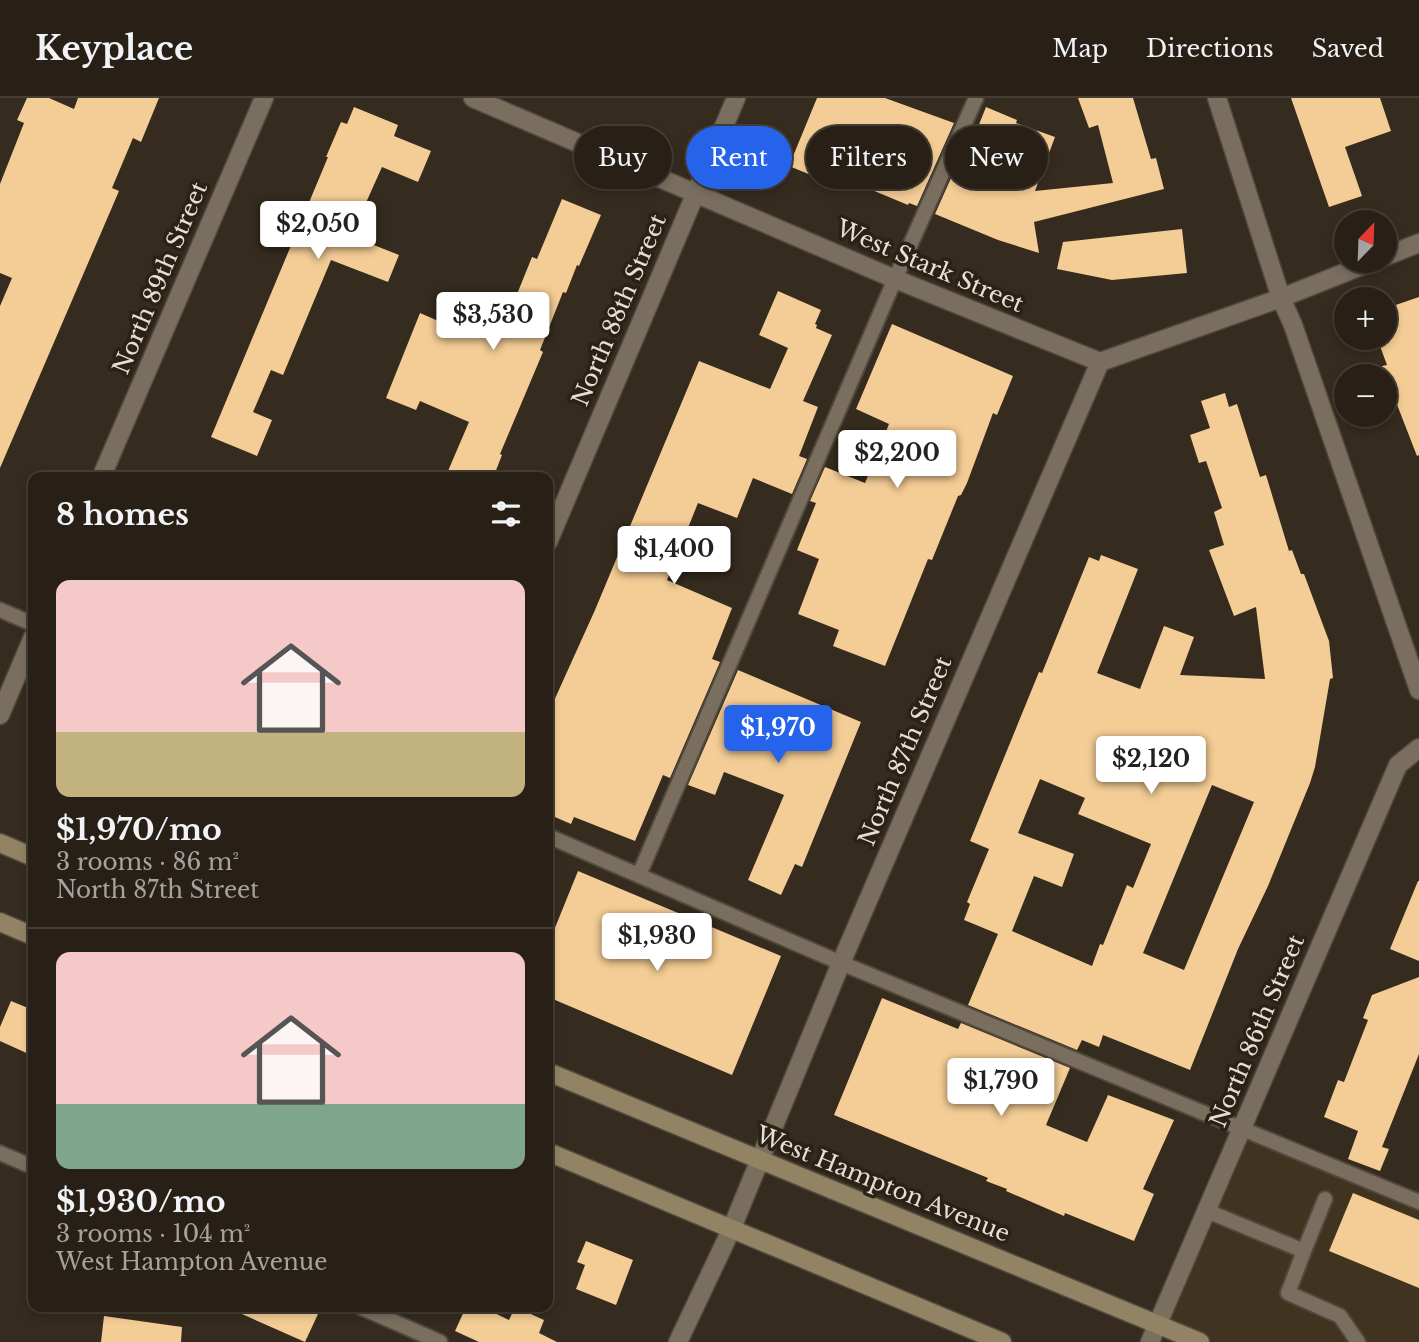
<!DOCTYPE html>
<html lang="en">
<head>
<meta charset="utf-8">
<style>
  body { margin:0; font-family:"Libre Baskerville",serif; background:#30281f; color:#f1f3f6; height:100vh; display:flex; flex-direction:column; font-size:26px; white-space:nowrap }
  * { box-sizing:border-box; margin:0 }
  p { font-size:23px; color:#a5a3a1 }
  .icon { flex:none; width:38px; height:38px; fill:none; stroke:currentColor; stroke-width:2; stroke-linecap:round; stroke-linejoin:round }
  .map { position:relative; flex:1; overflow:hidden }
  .side { position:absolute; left:28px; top:374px; width:525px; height:840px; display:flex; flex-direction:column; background:#282016; border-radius:14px; box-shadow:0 4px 10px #0003,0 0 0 2px #443e35 }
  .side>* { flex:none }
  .top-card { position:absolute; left:574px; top:28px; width:665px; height:63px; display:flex; gap:14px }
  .needle { width:46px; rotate:23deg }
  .fabs { position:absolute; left:1334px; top:112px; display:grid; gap:14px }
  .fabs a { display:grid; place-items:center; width:63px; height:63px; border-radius:50%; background:#282016; box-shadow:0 4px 10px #0003,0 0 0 2px #443e35; font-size:35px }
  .price { position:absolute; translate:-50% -60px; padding:0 16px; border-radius:7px; background:#fff; color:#222; font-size:23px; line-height:46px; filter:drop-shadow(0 2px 4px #0008) }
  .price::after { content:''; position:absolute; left:50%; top:42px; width:21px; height:16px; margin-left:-10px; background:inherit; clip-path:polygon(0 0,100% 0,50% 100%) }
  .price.selected { background:#2563eb; color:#fff }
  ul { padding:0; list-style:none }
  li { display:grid; align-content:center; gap:14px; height:371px; padding:0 28px }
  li+li { border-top:2px solid #443e35 }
  li span { display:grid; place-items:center; height:217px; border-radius:14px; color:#555 }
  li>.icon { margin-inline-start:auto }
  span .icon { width:126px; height:126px; fill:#fffc; stroke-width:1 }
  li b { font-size:30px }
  h2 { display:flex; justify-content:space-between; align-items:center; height:84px; padding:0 28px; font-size:30px }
  .chip { padding:0 24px; border-radius:32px; background:#282016; box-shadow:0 4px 10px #0003,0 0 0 2px #443e35; font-size:24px; line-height:63px }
  .chip.selected { background:#2563eb; color:#fff }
  header { display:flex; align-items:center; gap:42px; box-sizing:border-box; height:98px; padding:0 35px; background:#282016; border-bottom:2px solid #443e35 }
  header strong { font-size:33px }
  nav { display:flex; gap:38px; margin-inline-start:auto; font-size:24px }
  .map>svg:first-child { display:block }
  .built { fill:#403421 }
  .building { fill:#f4cc95; fill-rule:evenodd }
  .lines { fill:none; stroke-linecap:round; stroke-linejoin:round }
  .lane-casing { stroke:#50493d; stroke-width:18 }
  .street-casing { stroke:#50493d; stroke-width:21 }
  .secondary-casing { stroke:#50493d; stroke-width:21 }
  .lane { stroke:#7a6f5f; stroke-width:14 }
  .street { stroke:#7a6f5f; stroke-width:18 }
  .secondary { stroke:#928364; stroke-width:18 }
  .labels { text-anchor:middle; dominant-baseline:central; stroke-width:7; stroke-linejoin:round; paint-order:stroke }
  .street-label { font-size:23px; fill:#e5dfd6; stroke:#2b2115 }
</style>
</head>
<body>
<header>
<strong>Keyplace</strong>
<nav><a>Map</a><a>Directions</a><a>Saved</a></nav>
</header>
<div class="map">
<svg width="1419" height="1244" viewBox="0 0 1419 1244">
  <rect width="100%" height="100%" fill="#352b1e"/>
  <!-- built -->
  <path class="built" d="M 1242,1031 L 1419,1104 L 1419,1244 L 1200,1244 L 1158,1226 Z"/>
  <!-- building -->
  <path class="building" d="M 27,0 L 49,0 L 74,11 L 78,0 L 159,0 L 141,44 L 133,40 L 112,90 L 119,93 L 0,370 L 0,208 L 12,180 L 0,175 L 0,86 L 24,25 L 17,22 Z
    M 817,0 L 885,0 L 954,25 L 917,108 L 909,105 L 908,107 L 848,82 L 845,91 L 789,68 Z
    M 1078,0 L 1133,0 L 1151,61 L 1156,60 L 1164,91 L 1034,124 L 1039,155 L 998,142 L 935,116 L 972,33 L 976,34 L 986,9 L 1017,22 L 1016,25 L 1055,39 L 1035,93 L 1113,85 L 1098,27 L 1089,30 Z
    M 1291,0 L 1380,0 L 1391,33 L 1345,49 L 1362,98 L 1329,109 Z
    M 354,9 L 398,27 L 394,38 L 431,53 L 418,84 L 382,69 L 351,138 L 399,157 L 388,184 L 331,162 L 283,277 L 271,272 L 253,314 L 272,322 L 257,358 L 211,339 L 328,59 L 326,59 L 341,24 L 347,26 Z
    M 562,101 L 601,117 L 579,168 L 577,167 L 566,195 L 563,194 L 540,252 L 543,254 L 500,356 L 502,357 L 493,380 L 445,380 L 469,324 L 420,303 L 416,312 L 386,300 L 420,215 L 477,240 L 482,228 L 501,236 L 532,159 L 537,161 Z
    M 1182,131 L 1187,175 L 1112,182 L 1057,171 L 1063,144 Z
    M 778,193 L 821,212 L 815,226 L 817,227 L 816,230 L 832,237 L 803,303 L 818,309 L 799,358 L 807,361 L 792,396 L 753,380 L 737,420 L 698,405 L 667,482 L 732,510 L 712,561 L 720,564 L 670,680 L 663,677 L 635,743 L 574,719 L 571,726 L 548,716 L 548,616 L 595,512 L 699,263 L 770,291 L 788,250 L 759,237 Z
    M 1419,199 L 1419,357 L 1417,358 L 1382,268 L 1387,267 L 1377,240 L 1384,240 L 1384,211 Z
    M 892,226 L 1013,278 L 997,317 L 993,315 L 967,385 L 961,397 L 958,398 L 932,462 L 928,461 L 885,568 L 833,548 L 839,532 L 798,516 L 819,461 L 797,452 L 816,405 L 810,403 L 825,369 L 865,385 L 889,326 L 856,311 Z
    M 1225,295 L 1229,309 L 1237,306 L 1260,379 L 1266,377 L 1289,453 L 1292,452 L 1301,476 L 1304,476 L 1329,543 L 1333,580 L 1330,581 L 1315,669 L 1310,685 L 1268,788 L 1238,851 L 1190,972 L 1103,937 L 1099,949 L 1082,942 L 1077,952 L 968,907 L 998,836 L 964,822 L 970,806 L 967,804 L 989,751 L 970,743 L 1039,574 L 1042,575 L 1089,459 L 1099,463 L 1101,457 L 1138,471 L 1097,575 L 1140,591 L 1164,528 L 1194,539 L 1180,577 L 1265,581 L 1256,509 L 1234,518 L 1209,452 L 1224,447 L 1214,414 L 1222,410 L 1206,363 L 1199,365 L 1190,337 L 1210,330 L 1201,303 ZM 1040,681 L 1085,700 L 1078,716 L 1151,746 L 1133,790 L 1127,787 L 1103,847 L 1100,846 L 1092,868 L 1012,833 L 1034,778 L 1062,789 L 1074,756 L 1018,735 ZM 1212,687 L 1254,704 L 1184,872 L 1143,855 Z
    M 738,572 L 861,624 L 802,769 L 795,766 L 781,797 L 748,782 L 784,697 L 724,674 L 715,697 L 688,687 Z
    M 578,773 L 781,858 L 732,977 L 548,899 L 548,847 Z
    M 1418,783 L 1419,783 L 1419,863 L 1390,851 Z
    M 1419,879 L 1419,956 L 1382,1049 L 1389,1051 L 1380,1073 L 1348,1061 L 1358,1033 L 1324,1019 L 1338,982 L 1344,984 L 1368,922 L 1363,920 L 1372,897 Z
    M 882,900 L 958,931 L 961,925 L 1070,970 L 1046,1027 L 1087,1044 L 1108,997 L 1174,1022 L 1143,1091 L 1154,1096 L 1134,1143 L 1065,1115 L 1064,1118 L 1006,1093 L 1007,1091 L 986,1083 L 988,1080 L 834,1017 Z
    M 11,903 L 33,912 L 33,958 L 0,943 L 0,929 Z
    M 1353,1095 L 1419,1122 L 1419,1190 L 1329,1153 Z
    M 586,1143 L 633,1162 L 616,1207 L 576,1191 L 585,1167 L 577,1164 Z
    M 226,1209 L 304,1209 L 318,1216 L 305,1244 Z
    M 466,1209 L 482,1209 L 509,1222 L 515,1209 L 544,1222 L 539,1235 L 557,1244 L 479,1244 L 455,1233 Z
    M 104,1218 L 182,1229 L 181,1244 L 101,1244 Z"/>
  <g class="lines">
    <defs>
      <path id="lane" d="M 0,512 L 33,526
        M 548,738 L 841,865 L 1419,1104
        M 639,777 L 895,181 L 976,0
        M 0,1055 L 33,1069
        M 1207,1113 L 1304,1153 L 1288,1195 L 1340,1218 L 1358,1244
        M 1304,1153 L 1325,1101
        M 360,1209 L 440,1244"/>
      <path id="street" d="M 473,0 L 895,181 L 1100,264 L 1281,200 L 1374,163
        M 1217,0 L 1281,200 L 1293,227 L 1419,592
        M 1384,159 L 1419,145
        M 101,380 L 264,0
        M 548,444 L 736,0
        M 0,617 L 33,539
        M 678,1244 L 731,1132 L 841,865 L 1100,264
        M 1150,1244 L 1398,667 L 1419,650"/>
      <path id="secondary" d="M 0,745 L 33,759
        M 0,824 L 33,838
        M 548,974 L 1200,1244
        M 548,1054 L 1002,1244"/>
    </defs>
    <!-- lane casing -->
    <use href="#lane" class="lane-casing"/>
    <!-- street casing -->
    <use href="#street" class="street-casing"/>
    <!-- secondary casing -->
    <use href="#secondary" class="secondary-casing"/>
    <!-- lane -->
    <use href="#lane" class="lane"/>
    <!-- street -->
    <use href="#street" class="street"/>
    <!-- secondary -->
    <use href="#secondary" class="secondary"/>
  </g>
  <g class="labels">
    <!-- street labels -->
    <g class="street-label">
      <text transform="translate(930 168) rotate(23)">West Stark Street</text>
      <text transform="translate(160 180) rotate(-67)">North 89th Street</text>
      <text transform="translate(619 212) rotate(-67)">North 88th Street</text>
      <text transform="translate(905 653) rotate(-67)">North 87th Street</text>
      <text transform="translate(1257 933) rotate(-67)">North 86th Street</text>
      <text transform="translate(883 1086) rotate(22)">West Hampton Avenue</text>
    </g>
  </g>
</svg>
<div class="fabs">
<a><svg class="needle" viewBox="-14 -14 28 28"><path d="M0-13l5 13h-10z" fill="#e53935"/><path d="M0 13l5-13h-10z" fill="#a5a3a1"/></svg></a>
<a>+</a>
<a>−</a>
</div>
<b class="price" style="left:318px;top:163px">$2,050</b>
<b class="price" style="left:493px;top:254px">$3,530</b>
<b class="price" style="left:897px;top:392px">$2,200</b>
<b class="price" style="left:674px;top:488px">$1,400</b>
<b class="price selected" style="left:778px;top:667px">$1,970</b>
<b class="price" style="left:1151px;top:698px">$2,120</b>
<b class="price" style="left:657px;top:875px">$1,930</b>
<b class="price" style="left:1001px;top:1020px">$1,790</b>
<div class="top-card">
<a class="chip">Buy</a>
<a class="chip selected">Rent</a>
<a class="chip">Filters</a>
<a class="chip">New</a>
</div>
<section class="side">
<h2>8 homes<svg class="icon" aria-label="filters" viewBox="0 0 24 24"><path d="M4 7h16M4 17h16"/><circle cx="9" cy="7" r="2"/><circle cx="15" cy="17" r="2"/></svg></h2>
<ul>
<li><span style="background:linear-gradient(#f6c9c9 70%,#c2b280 0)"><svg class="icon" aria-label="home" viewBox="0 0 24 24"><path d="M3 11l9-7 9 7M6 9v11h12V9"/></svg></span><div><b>$1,970/mo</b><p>3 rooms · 86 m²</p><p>North 87th Street</p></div></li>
<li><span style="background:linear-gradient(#f6c9c9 70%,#7fa58c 0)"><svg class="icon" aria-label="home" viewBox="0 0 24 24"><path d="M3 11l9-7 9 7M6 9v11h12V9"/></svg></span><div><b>$1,930/mo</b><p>3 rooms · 104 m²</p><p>West Hampton Avenue</p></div></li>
</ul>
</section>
</div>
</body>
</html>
